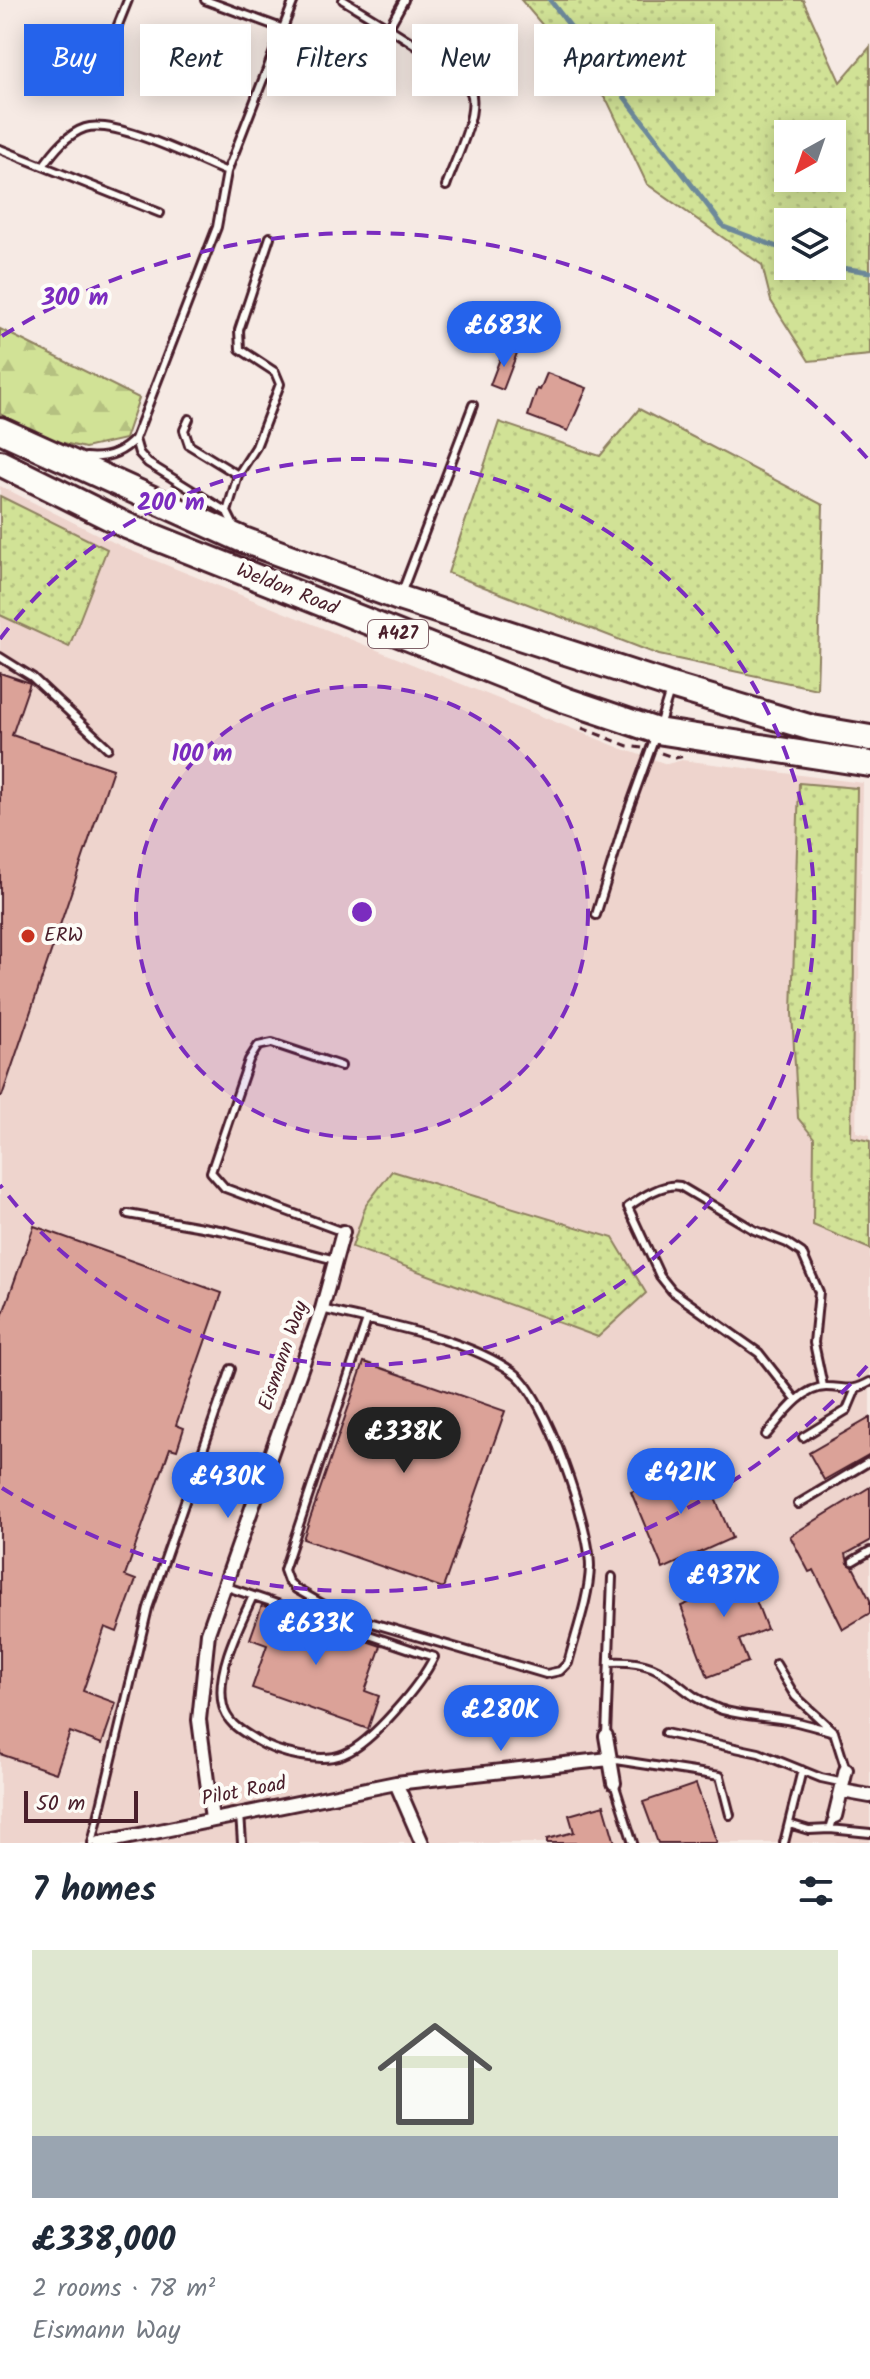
<!DOCTYPE html>
<html lang="en">
<head>
<meta charset="utf-8">
<style>
  body { margin:0; font-family:Kalam,sans-serif; background:#f2f2f3; color:#1f2937; height:100vh; display:flex; flex-direction:column; font-size:30px; white-space:nowrap }
  * { box-sizing:border-box; margin:0 }
  p { font-size:26px; color:#747a83 }
  .icon { flex:none; width:44px; height:44px; fill:none; stroke:currentColor; stroke-width:2; stroke-linecap:round; stroke-linejoin:round }
  .map { position:relative; height:1843px; overflow:hidden }
  .details { display:flex; flex-direction:column; background:#fff; flex:1 }
  .details>* { flex:none }
  .guide { position:absolute; left:24px; top:24px; width:822px; height:72px; display:flex; gap:16px }
  .needle { width:52px; rotate:220deg }
  .buttons { position:absolute; left:774px; top:120px; display:grid; gap:16px }
  .buttons a { display:grid; place-items:center; width:72px; height:72px; border-radius:0px; background:#fff; box-shadow:0 4px 20px #0003; font-size:40px }
  .scale { position:absolute; left:24px; bottom:20px; width:114px; box-sizing:border-box; padding-left:8px; border:4px solid #4a1f2b; border-top:0; font-size:22px; line-height:28px; white-space:nowrap; color:#4a1f2b; -webkit-text-stroke:6px #fdfcf7; paint-order:stroke }
  .price { position:absolute; translate:-50% -68px; padding:0 18px; border-radius:28px; background:#2563eb; color:#fff; font-size:26px; line-height:52px; filter:drop-shadow(0 2px 4px #0008) }
  .price::after { content:''; position:absolute; left:50%; top:48px; width:24px; height:18px; margin-left:-12px; background:inherit; clip-path:polygon(0 0,100% 0,50% 100%) }
  .price.on { background:#222; color:#fff }
  ul { padding:0; list-style:none }
  li { display:grid; align-content:center; gap:16px; height:424px; padding:0 32px }
  li+li { border-top:2px solid #e0e1e3 }
  li span { display:grid; place-items:center; height:248px; border-radius:0px; color:#555 }
  li>.icon { margin-inline-start:auto }
  span .icon { width:144px; height:144px; fill:#fffc; stroke-width:1 }
  li b { font-size:34px }
  h2 { display:flex; justify-content:space-between; align-items:center; height:96px; padding:0 32px; font-size:34px }
  .tag { padding:0 28px; border-radius:0px; background:#fff; box-shadow:0 4px 20px #0003; font-size:28px; line-height:72px }
  .tag.on { background:#2563eb; color:#fff }
  .map>svg:first-child { display:block }
  .built { fill:#eed4cd }
  .grass { fill:url(#grass-dots); stroke:#8e8060; stroke-width:2; fill-rule:evenodd }
  .forest { fill:url(#forest-firs); stroke:#8e8060; stroke-width:2 }
  .lines { fill:none; stroke-linecap:round; stroke-linejoin:round }
  .stream { stroke:#6d899a; stroke-width:5 }
  .building { fill:#dba298; stroke:#4a1f2b; stroke-width:2 }
  .lane-casing { stroke:#4a1f2b; stroke-width:12 }
  .street-casing { stroke:#4a1f2b; stroke-width:18 }
  .highway-casing { stroke:#4a1f2b; stroke-width:30 }
  .path { stroke:#4a1f2b; stroke-width:3; stroke-dasharray:8 6; stroke-linecap:butt }
  .lane { stroke:#fdfcf7; stroke-width:6 }
  .street { stroke:#fdfcf7; stroke-width:12 }
  .highway { stroke:#fdfcf7; stroke-width:24 }
  .ring { fill:none; stroke:#7b2cbf; stroke-width:4; stroke-dasharray:14 10 }
  .poi-dot { fill:#c8321e; stroke:#fdfcf7; stroke-width:3 }
  .labels { text-anchor:middle; dominant-baseline:central; stroke-width:8; stroke-linejoin:round; paint-order:stroke }
  .shield { fill:#fdfcf7; stroke:#806168; stroke-width:2 }
  .shield-label { font-size:18px; font-weight:bold; fill:#4a1f2b }
  .street-label { font-size:20px; fill:#4a1f2b; stroke:#fdfcf7 }
  .poi-label { font-size:20px; fill:#4a1f2b; stroke:#fdfcf7; text-anchor:start }
  .centre { fill:#7b2cbf; stroke:#fdfcf7; stroke-width:4 }
  .ring-label { font-size:24px; text-anchor:middle; font-weight:bold; fill:#7b2cbf; stroke:#fdfcf7; stroke-width:8; stroke-linejoin:round; paint-order:stroke }
</style>
</head>
<body>
<div class="map">
<svg width="870" height="1843" viewBox="0 0 870 1843">
  <defs>
    <pattern id="grass-dots" width="8" height="8" patternUnits="userSpaceOnUse" patternTransform="scale(2)"><rect width="8" height="8" fill="#d1e296"/><path d="M2 2h.1M6 6h.1" fill="none" stroke="#b5c181" stroke-width="1.8" stroke-linecap="round"/></pattern>
    <pattern id="forest-firs" width="22" height="20" patternUnits="userSpaceOnUse" patternTransform="scale(2)"><rect width="22" height="20" fill="#d1e296"/><path d="M5 1l3.5 6h-7zM16 11l3.5 6h-7z" fill="#b5c181"/></pattern>
  </defs>
  <rect width="100%" height="100%" fill="#f6eae4"/>
  <filter id="ink" filterUnits="userSpaceOnUse"><feTurbulence type="fractalNoise" baseFrequency=".0125" numOctaves="2"/><feDisplacementMap in="SourceGraphic" scale="16" xChannelSelector="R" yChannelSelector="G"/><feConvolveMatrix kernelMatrix="1 2 1 2 8 2 1 2 1" color-interpolation-filters="sRGB"/></filter>
  <g filter="url(#ink)">
    <!-- built -->
    <path class="built" d="M 0,486 L 129,550 L 620,748 L 667,764 L 682,760 L 863,783 L 856,1132 L 870,1135 L 870,1843 L 0,1843 Z"/>
    <!-- grass -->
    <path class="grass" d="M 521,0 L 803,0 L 840,82 L 870,47 L 870,355 L 809,361 L 771,301 L 762,265 L 647,184 L 608,102 ZM 832,134 L 832,178 L 788,178 L 788,134 ZM 832,222 L 832,266 L 788,266 L 788,222 Z
      M 639,409 L 823,505 L 817,689 L 659,655 L 448,573 L 499,422 L 600,456 Z
      M 0,496 L 107,549 L 69,647 L 0,615 Z
      M 799,783 L 857,788 L 851,1137 L 870,1141 L 870,1249 L 813,1225 L 814,1138 L 798,1118 L 792,1013 Z
      M 392,1171 L 613,1238 L 646,1293 L 598,1337 L 352,1247 L 366,1205 Z"/>
    <!-- forest -->
    <path class="forest" d="M 0,329 L 139,398 L 125,439 L 85,448 L 47,439 L 0,414 Z"/>
    <g class="lines">
      <!-- stream -->
      <path class="stream" d="M 550,0 L 724,227 L 788,251
        M 827,266 L 870,272"/>
    </g>
    <!-- building -->
    <path class="building" d="M 504,348 L 517,353 L 503,390 L 490,385 Z
      M 547,373 L 587,388 L 568,431 L 528,416 L 537,389 L 540,390 Z
      M 0,673 L 30,683 L 12,735 L 113,769 L 2,1096 L 0,1096 Z
      M 34,1226 L 222,1293 L 176,1425 L 184,1428 L 177,1450 L 170,1448 L 125,1576 L 136,1580 L 117,1632 L 105,1627 L 83,1691 L 116,1703 L 102,1744 L 70,1732 L 56,1773 L 0,1754 L 0,1322 Z
      M 364,1362 L 505,1411 L 443,1588 L 303,1539 Z
      M 870,1418 L 870,1454 L 824,1480 L 809,1453 Z
      M 700,1463 L 732,1538 L 663,1569 L 631,1492 Z
      M 870,1487 L 870,1541 L 846,1554 L 848,1563 L 853,1567 L 870,1600 L 870,1613 L 843,1629 L 814,1570 L 809,1572 L 790,1536 Z
      M 741,1562 L 767,1629 L 739,1640 L 748,1662 L 708,1677 L 681,1606 L 709,1595 L 702,1577 Z
      M 262,1605 L 381,1646 L 365,1691 L 379,1696 L 368,1729 L 252,1688 L 267,1645 L 250,1639 Z
      M 696,1784 L 717,1843 L 658,1843 L 643,1802 Z
      M 604,1805 L 615,1843 L 547,1843 L 547,1839 L 574,1832 L 569,1815 Z"/>
    <g class="lines">
      <defs>
        <path id="lane" d="M 205,0 L 284,29
          M 343,0 C 367,15 468,72 472,96 C 476,121 454,162 446,186
          M 118,25 L 128,0
          M 388,29 L 404,0
          M 0,149 L 160,213
          M 43,166 C 54,151 67,134 85,128 C 115,118 197,160 227,172
          M 189,419 L 184,430 L 189,445 L 238,475
          M 135,439 L 139,453 L 148,463 L 227,512 L 234,526
          M 86,457 C 105,459 122,453 135,439 L 217,227 L 227,172 L 294,0
          M 227,512 L 238,475 L 256,447 L 280,384 L 275,372 L 240,349 L 239,330 L 270,237
          M 401,594 L 473,405
          M 0,657 L 32,677 L 108,748
          M 659,726 L 670,691
          M 596,915 L 626,817 L 655,737
          M 341,1066 L 272,1043 L 258,1046 L 249,1060 L 211,1172 L 225,1188 L 343,1232
          M 128,1214 L 225,1231 L 335,1260
          M 322,1309 C 381,1324 464,1337 513,1372 C 546,1394 590,1527 590,1567 C 589,1598 576,1632 568,1663 L 560,1671 L 546,1674 L 338,1613 L 296,1589 L 288,1581 L 284,1570 L 367,1320
          M 796,1400 L 759,1353 L 672,1291 L 660,1276 L 628,1207 C 642,1197 663,1183 680,1186 L 754,1230 L 787,1243 L 802,1253 L 819,1292 L 814,1343 L 823,1386
          M 766,1435 C 781,1418 801,1387 826,1387 C 847,1387 850,1393 870,1382
          M 803,1437 L 847,1410 L 855,1391
          M 798,1504 L 870,1461
          M 853,1561 L 870,1551
          M 224,1586 L 434,1657 C 421,1684 372,1743 344,1754 C 321,1764 276,1753 256,1740 C 242,1731 227,1724 223,1706 C 215,1672 239,1626 253,1596
          M 609,1662 C 672,1658 670,1691 719,1709 C 743,1717 768,1716 792,1721 C 806,1724 820,1728 834,1732
          M 776,1664 L 795,1696 L 834,1732 L 846,1770
          M 665,1733 L 759,1753 L 821,1778 L 844,1783
          M 606,1736 L 612,1577
          M 609,1759 L 720,1776 L 730,1815
          M 614,1783 L 633,1843
          M 240,1814 L 242,1843
          M 789,1824 L 809,1830 L 830,1829 L 834,1816
          M 830,1829 L 870,1833
          M 92,1843 L 148,1608 L 231,1369
          M 784,1843 L 802,1770"/>
        <path id="street" d="M 606,1736 L 614,1783
          M 396,1783 L 609,1759
          M 842,1791 L 870,1796
          M 835,1816 L 846,1770
          M 212,1819 L 199,1720 L 208,1633 L 322,1309 L 343,1232
          M 100,1843 L 396,1783 L 422,1843"/>
        <path id="highway" d="M 0,430 L 241,539 L 399,598 L 671,686 L 812,728 L 870,738
          M 0,463 L 127,526 L 565,700 L 657,731 L 870,764"/>
      </defs>
      <!-- lane casing -->
      <use href="#lane" class="lane-casing"/>
      <!-- street casing -->
      <use href="#street" class="street-casing"/>
      <!-- highway casing -->
      <use href="#highway" class="highway-casing"/>
      <!-- path -->
      <path class="path" d="M 582,728 L 628,746 L 642,748
        M 661,753 L 675,758 L 684,756"/>
      <!-- lane -->
      <use href="#lane" class="lane"/>
      <!-- street -->
      <use href="#street" class="street"/>
      <!-- highway -->
      <use href="#highway" class="highway"/>
    </g>
  </g>
  <!-- distance rings -->
  <circle cx="362" cy="912" r="226" fill="#7b2cbf" fill-opacity=".12"/>
  <g class="ring">
    <circle cx="362" cy="912" r="226"/>
    <path d="M0 639A453 453 0 1 1 0 1185"/>
    <path d="M867 1366A679 679 0 0 1 2 1488M2 336A679 679 0 0 1 867 458"/>
  </g>
  <!-- markers -->
  <circle class="poi-dot" cx="28" cy="936" r="8"/>
  <g class="labels">
    <!-- shield labels -->
    <rect class="shield" x="368" y="620" width="60" height="28" rx="6"/>
    <g class="shield-label">
      <text x="398" y="634">A427</text>
    </g>
    <!-- street labels -->
    <g class="street-label">
      <text transform="translate(287 590) rotate(22)">Weldon Road</text>
      <text transform="translate(284 1356) rotate(-71)">Eismann Way</text>
      <text transform="translate(244 1792) rotate(-11)">Pilot Road</text>
    </g>
    <!-- poi labels -->
    <g class="poi-label">
      <text x="44" y="936">ERW</text>
    </g>
  </g>
  <circle cx="362" cy="912" r="12" class="centre"/>
  <g class="ring-label">
    <text x="75" y="305">300 m</text>
    <text x="171" y="510">200 m</text>
    <text x="202" y="761">100 m</text>
  </g>
</svg>
<div class="buttons">
<a><svg class="needle" viewBox="-14 -14 28 28"><path d="M0-13l5 13h-10z" fill="#e53935"/><path d="M0 13l5-13h-10z" fill="#747a83"/></svg></a>
<a><svg class="icon" aria-label="layers" viewBox="0 0 24 24"><path d="M12 4l9 5-9 5-9-5zM3 14l9 5 9-5"/></svg></a>
</div>
<div class="scale">50 m</div>
<b class="price" style="left:504px;top:369px">£683K</b>
<b class="price on" style="left:404px;top:1475px">£338K</b>
<b class="price" style="left:681px;top:1516px">£421K</b>
<b class="price" style="left:228px;top:1520px">£430K</b>
<b class="price" style="left:724px;top:1619px">£937K</b>
<b class="price" style="left:316px;top:1667px">£633K</b>
<b class="price" style="left:501px;top:1753px">£280K</b>
<div class="guide">
<a class="tag on">Buy</a>
<a class="tag">Rent</a>
<a class="tag">Filters</a>
<a class="tag">New</a>
<a class="tag">Apartment</a>
</div>
</div>
<section class="details">
<h2>7 homes<svg class="icon" aria-label="filters" viewBox="0 0 24 24"><path d="M4 7h16M4 17h16"/><circle cx="9" cy="7" r="2"/><circle cx="15" cy="17" r="2"/></svg></h2>
<ul>
<li><span style="background:linear-gradient(#dfe7d0 75%,#9aa5b1 0)"><svg class="icon" aria-label="home" viewBox="0 0 24 24"><path d="M3 11l9-7 9 7M6 9v11h12V9"/></svg></span><div><b>£338,000</b><p>2 rooms · 78 m²</p><p>Eismann Way</p></div></li>
</ul>
</section>
</body>
</html>
